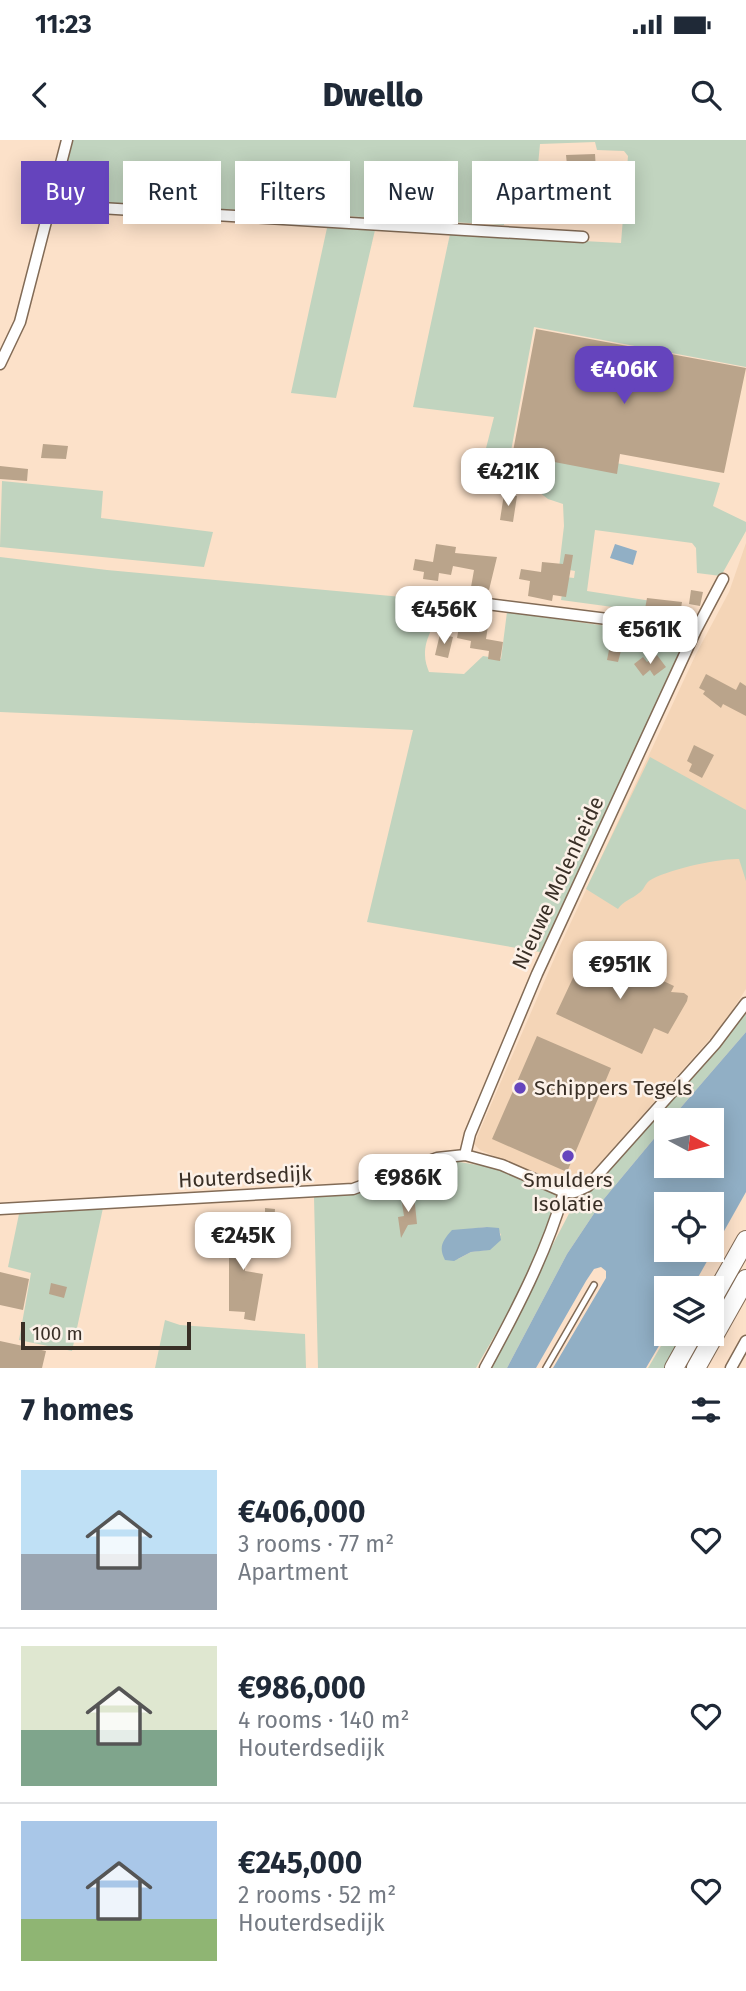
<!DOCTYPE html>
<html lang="en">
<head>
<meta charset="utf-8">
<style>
  body { margin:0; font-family:"Fira Sans",sans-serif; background:#f2f2f3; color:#1f2937; height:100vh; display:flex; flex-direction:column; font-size:26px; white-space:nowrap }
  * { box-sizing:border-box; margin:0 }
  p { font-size:23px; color:#747a83 }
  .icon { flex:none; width:38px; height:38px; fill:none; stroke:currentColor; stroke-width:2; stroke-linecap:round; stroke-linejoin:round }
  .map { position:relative; height:1228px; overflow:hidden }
  .side { display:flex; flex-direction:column; background:#fff; flex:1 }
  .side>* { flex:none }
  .top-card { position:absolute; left:21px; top:21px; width:705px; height:63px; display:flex; gap:14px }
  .needle { width:46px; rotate:97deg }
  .fabs { position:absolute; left:654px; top:968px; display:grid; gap:14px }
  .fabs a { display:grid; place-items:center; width:70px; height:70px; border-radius:0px; background:#fff; box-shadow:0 4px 18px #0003; font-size:35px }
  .scale { position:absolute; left:21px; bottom:18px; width:170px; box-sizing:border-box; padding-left:7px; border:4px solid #392f26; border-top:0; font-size:19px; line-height:24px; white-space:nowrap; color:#392f26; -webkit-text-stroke:5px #fcf1e8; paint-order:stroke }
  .price { position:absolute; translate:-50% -60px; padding:0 16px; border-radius:14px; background:#fff; color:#222; font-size:23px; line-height:46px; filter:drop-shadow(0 2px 4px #0008) }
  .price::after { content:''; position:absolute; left:50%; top:42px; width:21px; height:16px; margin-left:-10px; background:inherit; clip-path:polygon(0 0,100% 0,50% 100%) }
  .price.selected { background:#6544bd; color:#fff }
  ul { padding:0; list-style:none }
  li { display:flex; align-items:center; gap:21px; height:175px; padding:0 21px }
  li+li { border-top:2px solid #e0e1e3 }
  li span { display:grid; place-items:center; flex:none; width:196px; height:140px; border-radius:0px; color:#555 }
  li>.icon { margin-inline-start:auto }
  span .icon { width:84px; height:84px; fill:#fffc; stroke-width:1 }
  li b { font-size:30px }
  h2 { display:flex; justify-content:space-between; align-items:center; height:84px; padding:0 21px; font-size:30px }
  .pill { padding:0 24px; border-radius:0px; background:#fff; box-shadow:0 4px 18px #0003; font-size:24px; line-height:63px }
  .pill.selected { background:#6544bd; color:#fff }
  .status { display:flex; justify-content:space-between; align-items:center; height:49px; padding:0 35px; background:#fff; direction:ltr }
  .status svg { height:19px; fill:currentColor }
  header { display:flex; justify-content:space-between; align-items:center; height:91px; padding:0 21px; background:#fff; font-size:32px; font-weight:800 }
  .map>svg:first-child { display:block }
  .built { fill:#f4d5b7 }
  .green { fill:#c1d4bf; fill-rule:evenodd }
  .water { fill:#91afc5; fill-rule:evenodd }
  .building { fill:#baa48b }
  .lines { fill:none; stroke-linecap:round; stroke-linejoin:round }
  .service-casing { stroke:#826b56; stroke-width:8 }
  .minor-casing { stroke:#826b56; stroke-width:13 }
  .trunk-casing { stroke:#826b56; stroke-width:20 }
  .service { stroke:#fff; stroke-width:5 }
  .minor { stroke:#fff; stroke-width:10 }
  .trunk { stroke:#fff; stroke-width:18 }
  .poi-dot { fill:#6544bd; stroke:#fcf1e8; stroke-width:2.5 }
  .labels { text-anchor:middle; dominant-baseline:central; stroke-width:5; stroke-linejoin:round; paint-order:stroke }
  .street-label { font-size:21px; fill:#392f26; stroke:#fcf1e8 }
  .poi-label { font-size:21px; fill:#392f26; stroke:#fcf1e8; text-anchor:start }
</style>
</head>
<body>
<div class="status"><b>11:23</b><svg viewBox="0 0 49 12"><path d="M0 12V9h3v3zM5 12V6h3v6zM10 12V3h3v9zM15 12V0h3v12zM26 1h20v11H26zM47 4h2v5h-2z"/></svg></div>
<header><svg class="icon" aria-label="back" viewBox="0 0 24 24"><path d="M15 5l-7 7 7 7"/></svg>Dwello<svg class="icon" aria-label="search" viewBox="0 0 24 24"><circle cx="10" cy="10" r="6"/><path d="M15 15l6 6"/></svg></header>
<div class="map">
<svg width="746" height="1228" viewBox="0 0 746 1228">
  <rect width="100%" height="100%" fill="#fce1c9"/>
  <!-- built -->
  <path class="built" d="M 746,403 L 746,849 L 725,882 L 582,1043 L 566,1047 L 480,1010 L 474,1004 L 558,810 L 696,514 L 729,452 Z"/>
  <!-- green -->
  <path class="green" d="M 72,0 L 746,0 L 746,227 L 534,187 L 511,311 L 585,317 L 720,343 L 713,366 L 746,382 L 746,391 L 721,436 L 697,433 L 696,408 L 692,403 L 595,390 L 587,451 L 658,462 L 657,473 L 561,460 L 565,437 L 574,438 L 575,431 L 559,428 L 564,386 L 563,364 L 548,359 L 535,349 L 533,326 L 484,316 L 494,277 L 413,267 L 450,94 L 621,103 L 628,16 L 624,11 L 597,10 L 595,2 L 540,4 L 538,25 L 517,27 L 511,32 L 504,85 L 57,60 Z
    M 327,88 L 375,90 L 336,258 L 291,253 Z
    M 2,341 L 103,351 L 101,378 L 213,392 L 204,427 L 0,407 Z
    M 0,417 L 107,430 L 424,459 C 444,487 425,488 425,515 C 425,521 427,527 429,532 L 464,534 L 483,516 L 501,519 L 507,472 L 679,496 L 685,504 L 540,812 L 367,782 L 413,590 L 0,572 Z
    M 650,617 L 746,670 L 746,741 L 739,719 C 719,718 665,730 649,741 C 645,744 644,750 639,753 C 632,759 623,761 618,769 L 586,749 Z
    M 746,869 L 746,892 L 670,980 L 667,980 L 667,983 L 603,1060 L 567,1114 L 507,1228 L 488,1228 L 573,1066 L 639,995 Z
    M 453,1021 L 496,1028 L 553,1051 L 556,1054 C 549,1111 504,1178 476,1228 L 318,1228 L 314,1057 C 334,1054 355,1054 375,1048 C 403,1039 422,1024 453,1021 ZM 487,1087 L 499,1091 L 501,1095 L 486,1110 L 471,1112 L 458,1119 L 452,1091 Z
    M 103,1068 L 72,1211 L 19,1200 L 31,1133 L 8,1127 L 19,1074 Z
    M 165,1180 L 180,1185 L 305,1194 L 306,1228 L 155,1228 Z
    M 668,1194 L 677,1194 L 684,1197 L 666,1228 L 648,1228 Z"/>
  <!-- water -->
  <path class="water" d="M 615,404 L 637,411 L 633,425 L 610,418 Z
    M 746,892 L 746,1052 L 692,1148 L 667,1148 L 667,1192 L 646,1228 L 553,1228 L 606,1138 L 606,1131 L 601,1127 L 594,1129 L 586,1141 L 536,1228 L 507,1228 L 567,1114 L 603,1060 L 667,983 L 667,1026 L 712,1026 L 712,980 L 670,980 ZM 712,1064 L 712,1110 L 667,1110 L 667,1064 Z
    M 487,1087 L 499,1088 L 501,1100 L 490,1110 L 471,1112 L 454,1121 L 445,1120 C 438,1107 443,1100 452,1090 Z"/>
  <!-- building -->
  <path class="building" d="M 595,14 L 596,30 L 602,30 L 604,44 L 592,45 L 593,34 L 568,35 L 566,15 Z
    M 539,50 L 600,54 L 599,72 L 579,71 L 579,74 L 538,71 Z
    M 536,189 L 746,228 L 724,333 L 620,314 L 617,334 L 523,316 L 518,336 L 500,332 L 502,321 L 511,322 Z
    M 43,304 L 68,306 L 66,319 L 41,318 Z
    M 0,326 L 28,329 L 27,341 L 0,339 Z
    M 504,354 L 517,356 L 513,382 L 500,380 Z
    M 436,404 L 456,407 L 455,413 L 497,417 L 489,450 L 471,447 L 474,430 L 453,426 L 451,435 L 439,433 L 438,441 L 423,439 L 424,432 L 413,430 L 415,419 L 433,422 Z
    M 565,414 L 573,415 L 566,457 L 553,455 L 552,461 L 528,456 L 530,441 L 519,439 L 521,429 L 541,432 L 542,422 L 563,424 Z
    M 691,450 L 703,452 L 700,466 L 689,464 Z
    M 647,458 L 682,462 L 679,480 L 638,475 L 639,468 L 645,469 Z
    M 466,476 L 484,479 L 483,485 L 488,486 L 486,499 L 503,502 L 500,521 L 488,519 L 489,511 L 470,508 L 471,501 L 457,498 L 460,481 L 465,482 Z
    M 440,494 L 453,497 L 448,518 L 435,515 Z
    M 610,505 L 622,507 L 618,522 L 607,520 Z
    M 657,515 L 666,527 L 654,536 L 650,530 L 643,536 L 634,524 L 643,517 L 647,522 Z
    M 706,534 L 736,550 L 740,542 L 746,546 L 746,576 L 723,564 L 721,568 L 703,554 L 705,551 L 699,548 Z
    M 694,605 L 714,615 L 702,638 L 689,631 L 692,624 L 687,621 Z
    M 588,806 L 674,846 L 671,852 L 684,853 L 688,856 L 687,861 L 668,894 L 654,888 L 642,914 L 556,874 Z
    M 537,896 L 611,928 L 567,1032 L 492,999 Z
    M 414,1055 L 417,1084 L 408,1085 L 401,1098 L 398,1077 L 404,1076 L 401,1057 Z
    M 265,1068 L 275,1069 L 274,1086 L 265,1086 Z
    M 264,1091 L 265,1106 L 245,1108 L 245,1131 L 263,1134 L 255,1181 L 244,1179 L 245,1172 L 229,1171 L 229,1109 L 228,1106 L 218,1107 L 217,1094 Z
    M 0,1132 L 29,1139 L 23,1170 L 0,1165 Z
    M 51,1143 L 67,1147 L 64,1158 L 49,1154 Z
    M 0,1201 L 46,1211 L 42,1228 L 0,1228 Z"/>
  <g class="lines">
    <defs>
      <path id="service" d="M 546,1228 L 594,1145"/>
      <path id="minor" d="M 50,65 L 583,97
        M 0,224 L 20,182 L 67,0
        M 439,458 L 696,490 L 537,834 L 470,994 L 465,1015
        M 696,490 L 723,439
        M 0,1069 L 353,1049 L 437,1018 L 465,1015 L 502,1025 L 564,1052 L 575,1052 L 588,1046 L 715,904 L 746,863
        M 485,1228 C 516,1171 546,1114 564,1052
        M 731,1228 L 746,1201"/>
      <path id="trunk" d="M 712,1160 L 746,1100
        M 674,1228 L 693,1194
        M 696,1228 L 746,1139"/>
    </defs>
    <!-- service casing -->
    <use href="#service" class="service-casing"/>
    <!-- minor casing -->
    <use href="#minor" class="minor-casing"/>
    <!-- trunk casing -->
    <use href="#trunk" class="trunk-casing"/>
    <!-- service -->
    <use href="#service" class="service"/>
    <!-- minor -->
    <use href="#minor" class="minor"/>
    <!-- trunk -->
    <use href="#trunk" class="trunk"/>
  </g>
  <!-- markers -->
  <g class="poi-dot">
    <circle cx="520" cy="948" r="7"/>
    <circle cx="568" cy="1016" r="7"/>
  </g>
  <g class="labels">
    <!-- street labels -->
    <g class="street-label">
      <text transform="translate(558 743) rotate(-65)">Nieuwe Molenheide</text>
      <text transform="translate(245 1037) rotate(-3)">Houterdsedijk</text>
    </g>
    <!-- poi labels -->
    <g class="poi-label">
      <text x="534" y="948">Schippers Tegels</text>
      <text x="568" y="1040" text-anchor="middle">Smulders<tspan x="568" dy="24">Isolatie</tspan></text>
    </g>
  </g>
</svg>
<div class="fabs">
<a><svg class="needle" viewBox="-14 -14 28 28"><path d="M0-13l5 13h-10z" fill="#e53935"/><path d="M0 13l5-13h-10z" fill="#747a83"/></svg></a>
<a><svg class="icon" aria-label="locate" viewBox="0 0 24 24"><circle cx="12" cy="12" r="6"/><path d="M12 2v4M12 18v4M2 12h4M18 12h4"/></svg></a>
<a><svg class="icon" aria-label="layers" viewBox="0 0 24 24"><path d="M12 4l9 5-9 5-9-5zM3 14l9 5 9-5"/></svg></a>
</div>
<div class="scale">100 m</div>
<b class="price selected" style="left:624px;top:266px">€406K</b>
<b class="price" style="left:508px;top:368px">€421K</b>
<b class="price" style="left:444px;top:506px">€456K</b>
<b class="price" style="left:650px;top:526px">€561K</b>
<b class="price" style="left:620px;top:861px">€951K</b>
<b class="price" style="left:408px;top:1074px">€986K</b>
<b class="price" style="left:243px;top:1132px">€245K</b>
<div class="top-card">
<a class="pill selected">Buy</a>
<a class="pill">Rent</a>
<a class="pill">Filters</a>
<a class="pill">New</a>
<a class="pill">Apartment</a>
</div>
</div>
<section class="side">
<h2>7 homes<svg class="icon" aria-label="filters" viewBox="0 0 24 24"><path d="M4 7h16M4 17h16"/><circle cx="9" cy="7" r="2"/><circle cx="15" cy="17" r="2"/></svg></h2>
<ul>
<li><span style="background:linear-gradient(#bfe0f5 60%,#9aa5b1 0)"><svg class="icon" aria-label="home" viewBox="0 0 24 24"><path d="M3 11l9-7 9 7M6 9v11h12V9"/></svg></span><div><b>€406,000</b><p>3 rooms · 77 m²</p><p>Apartment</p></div><svg class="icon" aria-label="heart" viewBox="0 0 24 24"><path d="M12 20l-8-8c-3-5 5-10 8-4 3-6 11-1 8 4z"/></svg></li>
<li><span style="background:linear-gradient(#dfe7d0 60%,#7fa58c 0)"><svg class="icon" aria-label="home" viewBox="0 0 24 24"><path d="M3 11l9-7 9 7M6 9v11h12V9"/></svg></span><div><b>€986,000</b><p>4 rooms · 140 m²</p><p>Houterdsedijk</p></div><svg class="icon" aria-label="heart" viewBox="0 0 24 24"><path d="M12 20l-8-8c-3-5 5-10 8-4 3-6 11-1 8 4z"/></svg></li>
<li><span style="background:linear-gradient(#a9c7e8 70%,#8fb573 0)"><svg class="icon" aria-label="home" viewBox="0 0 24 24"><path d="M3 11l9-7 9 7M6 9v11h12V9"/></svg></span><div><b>€245,000</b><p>2 rooms · 52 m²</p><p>Houterdsedijk</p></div><svg class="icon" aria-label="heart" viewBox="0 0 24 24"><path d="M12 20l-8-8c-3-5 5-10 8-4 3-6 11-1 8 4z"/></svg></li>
</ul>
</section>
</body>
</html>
